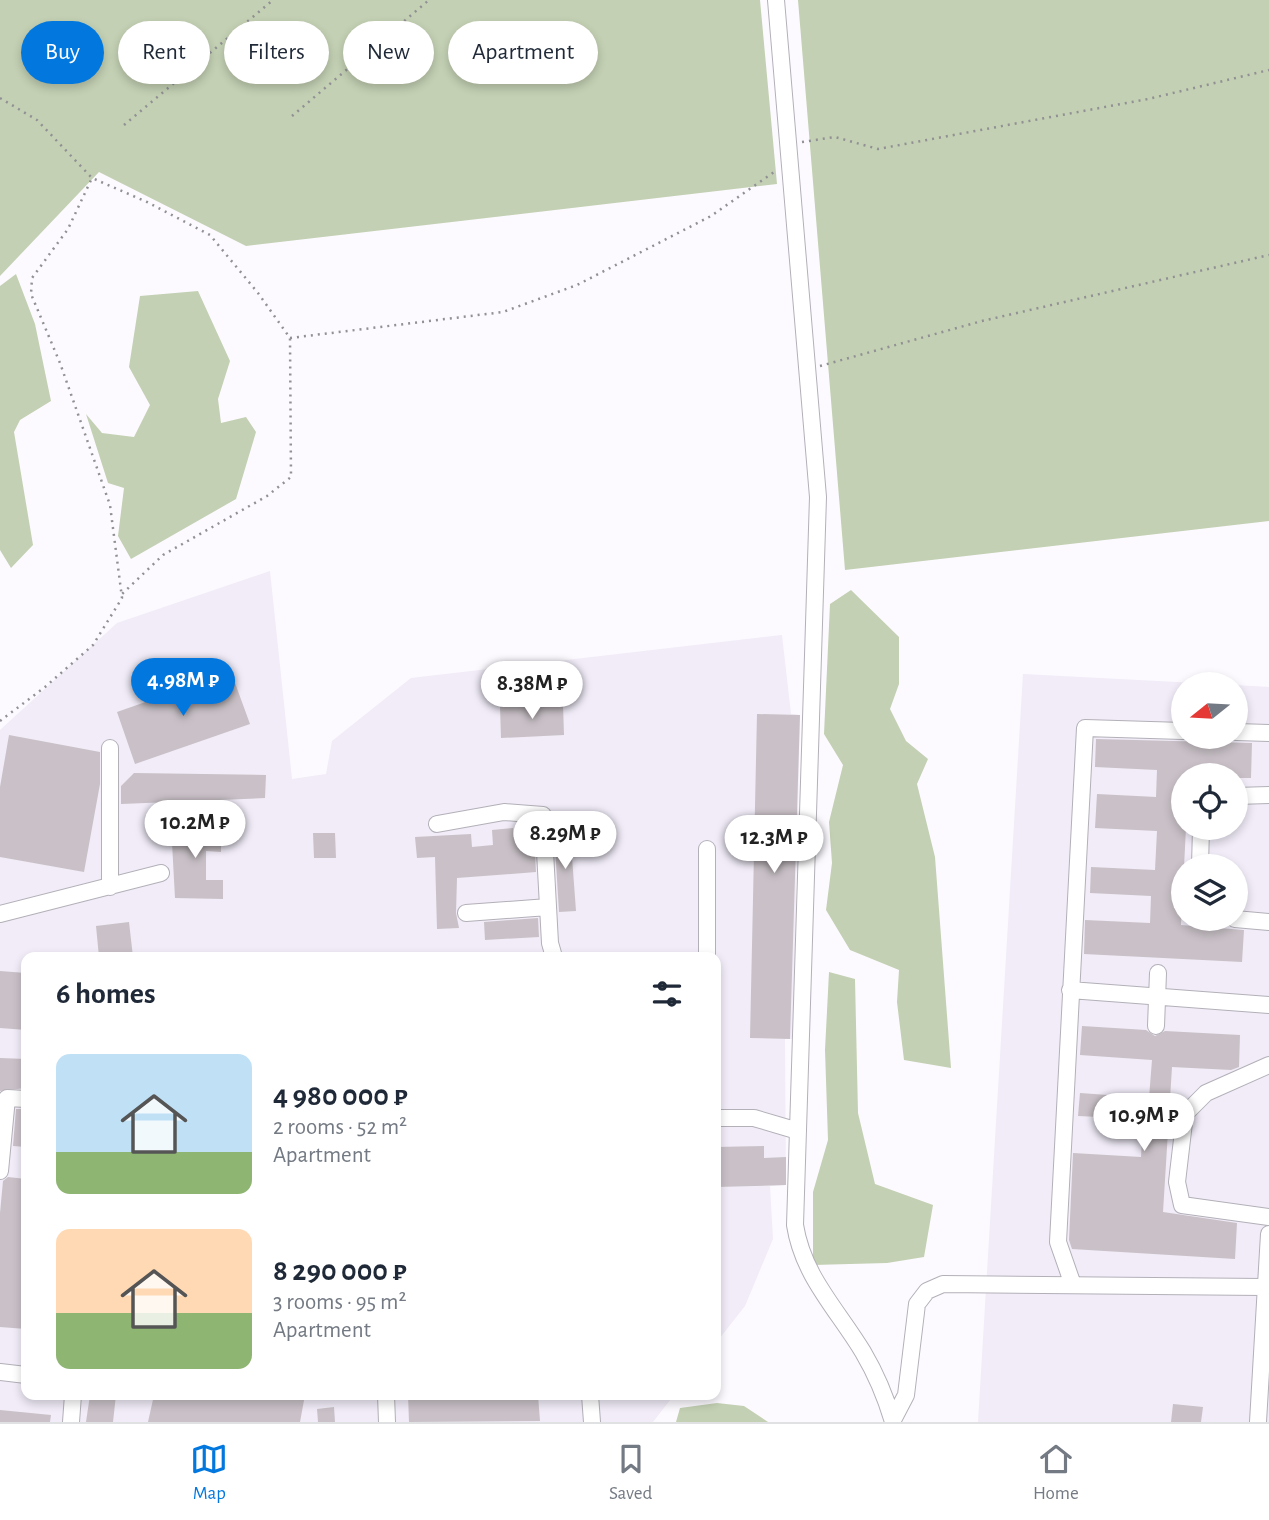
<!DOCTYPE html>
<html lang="en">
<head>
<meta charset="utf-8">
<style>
  body { margin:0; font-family:"Alegreya Sans",sans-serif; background:#f2f2f3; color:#1f2937; height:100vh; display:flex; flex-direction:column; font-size:26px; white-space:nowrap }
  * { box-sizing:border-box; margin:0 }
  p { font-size:23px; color:#747a83 }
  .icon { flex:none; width:38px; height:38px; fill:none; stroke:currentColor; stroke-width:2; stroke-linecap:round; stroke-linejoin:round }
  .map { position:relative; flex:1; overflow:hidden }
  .drawer { position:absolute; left:21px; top:952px; width:700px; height:448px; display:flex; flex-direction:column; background:#fff; border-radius:14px; box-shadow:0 4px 10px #0003 }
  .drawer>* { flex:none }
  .guide { position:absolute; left:21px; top:21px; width:700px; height:63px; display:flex; gap:14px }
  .needle { width:46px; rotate:252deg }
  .tools { position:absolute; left:1171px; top:672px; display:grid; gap:14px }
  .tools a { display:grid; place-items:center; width:77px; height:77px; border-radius:50%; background:#fff; box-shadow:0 4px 10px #0003; font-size:35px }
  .price { position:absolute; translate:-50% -60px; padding:0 16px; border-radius:24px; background:#fff; color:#222; font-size:23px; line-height:46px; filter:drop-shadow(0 2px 4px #0008) }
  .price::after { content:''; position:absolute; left:50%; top:42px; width:21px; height:16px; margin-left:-10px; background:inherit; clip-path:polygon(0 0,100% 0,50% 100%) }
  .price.on { background:#0278df; color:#fff }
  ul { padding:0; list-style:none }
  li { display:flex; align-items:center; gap:21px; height:175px; padding:0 35px }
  li span { display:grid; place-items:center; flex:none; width:196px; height:140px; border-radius:14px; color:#555 }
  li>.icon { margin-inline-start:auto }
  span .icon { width:84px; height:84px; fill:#fffc; stroke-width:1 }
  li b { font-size:30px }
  h2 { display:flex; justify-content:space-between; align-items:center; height:84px; padding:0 35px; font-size:30px }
  .tag { padding:0 24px; border-radius:32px; background:#fff; box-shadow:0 4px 10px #0003; font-size:24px; line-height:63px }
  .tag.on { background:#0278df; color:#fff }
  .tab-bar { display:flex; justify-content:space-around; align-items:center; height:98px; border-top:2px solid #e0e1e3; background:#fff; font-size:19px; color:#747a83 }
  .tab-bar a { display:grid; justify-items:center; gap:4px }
  .tab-bar .on { color:#0278df }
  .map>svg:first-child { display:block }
  .built { fill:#f1ecf8; fill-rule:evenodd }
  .green { fill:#c3d0b3 }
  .building { fill:#c9c1c7 }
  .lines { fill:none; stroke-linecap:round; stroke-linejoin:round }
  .minor-casing { stroke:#b3b0b8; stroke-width:18 }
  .path { stroke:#919094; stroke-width:2.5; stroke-dasharray:2 5; stroke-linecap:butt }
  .minor { stroke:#fff; stroke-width:16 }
</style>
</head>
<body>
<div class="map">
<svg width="1269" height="1422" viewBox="0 0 1269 1422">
  <rect width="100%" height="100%" fill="#fcfaff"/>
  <!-- built -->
  <path class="built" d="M 270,571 L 292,779 L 326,774 L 332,741 L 411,678 L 782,635 L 791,714 L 800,715 L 793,1039 L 785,1039 L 786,1185 L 770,1186 L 773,1239 L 745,1306 L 716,1343 L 716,957 L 26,957 L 26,1395 L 674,1395 L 653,1422 L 0,1422 L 0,730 L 117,623 Z
    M 1023,674 L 1215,684 L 1183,684 L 1183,737 L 1236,737 L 1236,685 L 1269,687 L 1269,1422 L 978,1422 ZM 1183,775 L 1236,775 L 1236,828 L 1183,828 ZM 1183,866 L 1236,866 L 1236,919 L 1183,919 Z"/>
  <!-- green -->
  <path class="green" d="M 0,0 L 760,0 L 777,184 L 246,246 L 99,172 L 0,276 Z
    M 798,0 L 1269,0 L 1269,521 L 845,570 Z
    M 16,274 L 35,324 L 51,401 L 20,420 L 14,432 L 33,545 L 11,568 L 0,550 L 0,286 Z
    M 198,291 L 230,361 L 218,399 L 221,423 L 246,417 L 256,432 L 236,499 L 131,559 L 118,536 L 124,488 L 108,483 L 86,414 L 102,433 L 134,437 L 150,405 L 129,367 L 140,296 Z
    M 851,590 L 899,637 L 899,684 L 890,709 L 906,741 L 928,759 L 917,784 L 935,857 L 951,1068 L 904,1060 L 897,1002 L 899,970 L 850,950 L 826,910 L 832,863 L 829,822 L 843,765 L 824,734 L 830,604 Z
    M 829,972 L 855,979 L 858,1113 L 875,1184 L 933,1205 L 924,1257 L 887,1263 L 813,1265 L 813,1192 L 828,1140 L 825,1050 Z
    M 717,1403 L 744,1406 L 768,1422 L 676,1422 L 680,1408 Z"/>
  <!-- building -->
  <path class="building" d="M 231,672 L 250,724 L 135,764 L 117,712 Z
    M 563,704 L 564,735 L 501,738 L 500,707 Z
    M 757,714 L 800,715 L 790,1039 L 750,1038 Z
    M 9,735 L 100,752 L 100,784 L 84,872 L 0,857 L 0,787 Z
    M 1096,739 L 1252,743 L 1251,778 L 1236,778 L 1236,775 L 1183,775 L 1183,828 L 1186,828 L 1181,925 L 1244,930 L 1242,962 L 1084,954 L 1085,920 L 1150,923 L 1151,896 L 1090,893 L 1091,867 L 1155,870 L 1157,831 L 1095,828 L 1097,794 L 1156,797 L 1157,770 L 1095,767 Z
    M 134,773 L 266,775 L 265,798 L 121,804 L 121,786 Z
    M 171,824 L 221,824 L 221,852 L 206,851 L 206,880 L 223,880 L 223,899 L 175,898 Z
    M 513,828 L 513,837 L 534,836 L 536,872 L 457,878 L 456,913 L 459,928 L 437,929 L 435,857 L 417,858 L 415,837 L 471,834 L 472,847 L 493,845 L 492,830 Z
    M 570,830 L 576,911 L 559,912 L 554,831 Z
    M 313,833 L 335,833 L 336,858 L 314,858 Z
    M 538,918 L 539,937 L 485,940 L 484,922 Z
    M 129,922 L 133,957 L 99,957 L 96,926 Z
    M 0,971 L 26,973 L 26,1030 L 0,1028 Z
    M 1082,1026 L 1146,1030 L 1155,1036 L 1165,1031 L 1240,1035 L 1239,1067 L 1231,1070 L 1172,1067 L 1163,1212 L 1237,1223 L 1235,1259 L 1072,1249 L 1069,1240 L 1073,1153 L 1141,1157 L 1143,1119 L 1078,1116 L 1080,1093 L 1149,1098 L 1152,1060 L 1080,1055 Z
    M 0,1058 L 26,1059 L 26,1088 L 0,1091 Z
    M 16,1109 L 26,1109 L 26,1147 L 13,1146 Z
    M 764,1146 L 764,1158 L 786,1157 L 786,1185 L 716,1187 L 716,1147 Z
    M 8,1177 L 26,1179 L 26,1329 L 0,1327 L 0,1213 L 3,1181 Z
    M 90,1395 L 116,1395 L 113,1422 L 86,1422 Z
    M 154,1395 L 305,1395 L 300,1422 L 148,1422 Z
    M 408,1395 L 538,1395 L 540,1421 L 409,1422 Z
    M 1173,1404 L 1203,1407 L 1201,1422 L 1171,1422 Z
    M 334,1407 L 335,1422 L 318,1422 L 317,1409 Z
    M 0,1410 L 51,1415 L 50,1422 L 0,1422 Z"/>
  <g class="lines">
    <defs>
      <path id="minor" d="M 776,0 L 818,497 L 795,1225 C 803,1276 837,1309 863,1352 C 876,1374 886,1398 893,1422
        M 1236,732 L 1269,733
        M 110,748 L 110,887
        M 1236,796 L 1269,795
        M 437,824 L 504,812 L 543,815 L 550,943 L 554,957
        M 707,849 L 707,957
        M 1200,866 L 1201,828
        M 466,913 L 548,907
        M 0,914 L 161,873
        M 1235,919 L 1269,922
        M 1070,990 L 1269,1005
        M 1156,1026 L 1158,973
        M 1269,1065 L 1206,1093 L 1185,1114 L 1177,1182 L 1182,1205 L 1269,1217
        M 716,1118 L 754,1118 L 798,1131
        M 0,1171 L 7,1098 L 26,1099
        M 1073,1285 L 1058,1242 L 1085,728 L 1183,731
        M 0,1372 L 26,1375
        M 386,1395 L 387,1422
        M 590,1395 L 592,1422
        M 893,1420 L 906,1395 L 917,1304 L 927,1291 L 943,1284 L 1264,1287
        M 71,1422 L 73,1395
        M 1258,1422 L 1269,1234"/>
    </defs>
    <!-- minor casing -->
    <use href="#minor" class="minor-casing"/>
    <!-- path -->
    <path class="path" d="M 0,98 L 37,120 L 92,178 L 147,202 L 210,235 L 258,293 L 290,338 L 291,477 L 267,496 L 163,555 L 122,594
      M 292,116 L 429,0
      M 124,125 L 273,0
      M 802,142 L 835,137 L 878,149 L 1148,99 L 1269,70
      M 290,338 L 503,312 L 577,285 L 711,216 L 777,170
      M 820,366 L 982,321 L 1269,255
      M 0,721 L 45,687 L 93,645 L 122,598 L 110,505 L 60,363 L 31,294 L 32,278 L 68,229 L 92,178"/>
    <!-- minor -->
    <use href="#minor" class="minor"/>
  </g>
</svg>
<div class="tools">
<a><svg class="needle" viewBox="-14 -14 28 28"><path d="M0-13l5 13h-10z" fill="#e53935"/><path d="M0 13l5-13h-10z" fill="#747a83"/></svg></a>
<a><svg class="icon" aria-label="locate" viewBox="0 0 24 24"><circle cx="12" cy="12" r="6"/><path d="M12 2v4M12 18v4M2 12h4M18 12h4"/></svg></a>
<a><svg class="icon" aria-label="layers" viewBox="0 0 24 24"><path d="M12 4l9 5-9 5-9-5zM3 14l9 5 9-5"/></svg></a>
</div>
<b class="price on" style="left:183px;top:718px">4.98M ₽</b>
<b class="price" style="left:532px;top:721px">8.38M ₽</b>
<b class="price" style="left:195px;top:860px">10.2M ₽</b>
<b class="price" style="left:565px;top:871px">8.29M ₽</b>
<b class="price" style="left:774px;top:875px">12.3M ₽</b>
<b class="price" style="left:1144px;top:1153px">10.9M ₽</b>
<div class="guide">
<a class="tag on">Buy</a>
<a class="tag">Rent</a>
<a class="tag">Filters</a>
<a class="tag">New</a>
<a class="tag">Apartment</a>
</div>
<section class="drawer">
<h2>6 homes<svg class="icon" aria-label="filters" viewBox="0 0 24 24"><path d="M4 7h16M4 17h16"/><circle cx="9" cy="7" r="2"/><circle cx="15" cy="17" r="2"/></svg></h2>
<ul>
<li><span style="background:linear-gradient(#bfe0f5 70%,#8fb573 0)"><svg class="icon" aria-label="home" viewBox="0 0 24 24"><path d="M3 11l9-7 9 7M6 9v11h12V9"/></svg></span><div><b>4 980 000 ₽</b><p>2 rooms · 52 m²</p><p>Apartment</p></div></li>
<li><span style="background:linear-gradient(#ffd9b3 60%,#8fb573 0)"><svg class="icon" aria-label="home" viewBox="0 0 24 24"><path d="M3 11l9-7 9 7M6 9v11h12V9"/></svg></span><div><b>8 290 000 ₽</b><p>3 rooms · 95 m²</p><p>Apartment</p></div></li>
</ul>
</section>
</div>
<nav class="tab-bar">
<a class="on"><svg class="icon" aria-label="map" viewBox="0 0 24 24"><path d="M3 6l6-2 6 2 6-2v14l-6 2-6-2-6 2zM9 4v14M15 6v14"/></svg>Map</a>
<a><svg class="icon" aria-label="saved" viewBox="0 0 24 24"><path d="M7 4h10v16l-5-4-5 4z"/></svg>Saved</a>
<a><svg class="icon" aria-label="home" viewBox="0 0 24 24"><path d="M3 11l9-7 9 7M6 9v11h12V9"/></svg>Home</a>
</nav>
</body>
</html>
